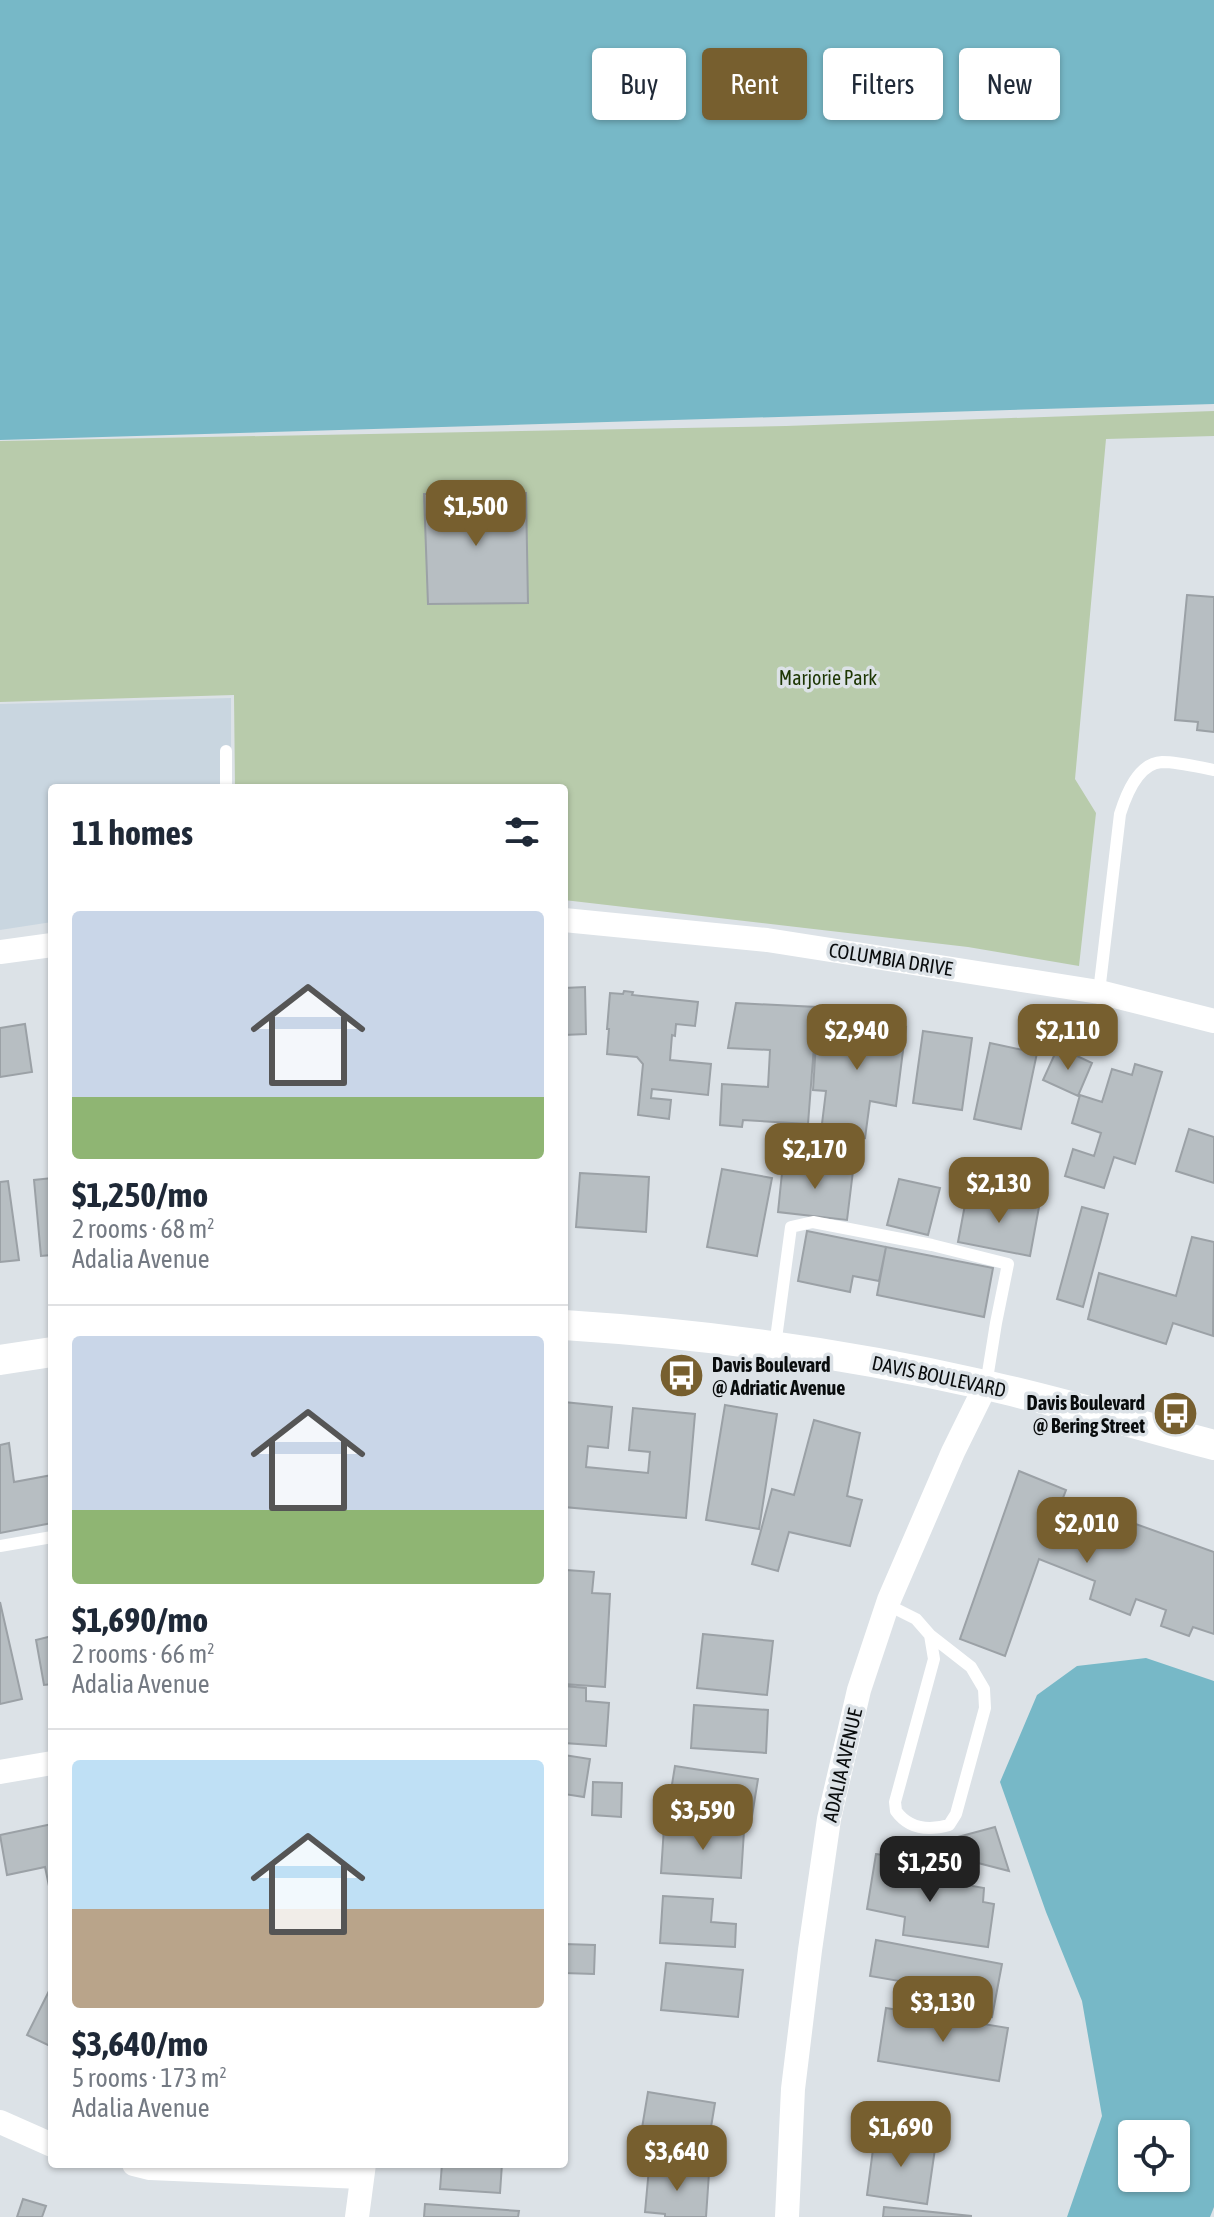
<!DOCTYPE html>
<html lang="en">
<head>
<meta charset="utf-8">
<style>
  body { margin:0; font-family:"Asap Condensed",sans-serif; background:#f6f6f7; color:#1f2937; height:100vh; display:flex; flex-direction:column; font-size:30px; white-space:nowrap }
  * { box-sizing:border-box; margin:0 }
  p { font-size:26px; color:#747a83 }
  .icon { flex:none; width:44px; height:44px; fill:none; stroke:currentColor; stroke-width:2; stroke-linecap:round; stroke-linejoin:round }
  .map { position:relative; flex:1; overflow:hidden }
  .sheet { position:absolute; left:48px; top:784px; width:520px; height:1384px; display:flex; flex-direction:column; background:#fff; border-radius:8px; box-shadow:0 2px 6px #0004 }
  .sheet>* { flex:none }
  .hud { position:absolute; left:592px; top:48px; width:502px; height:72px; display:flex; gap:16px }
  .fabs { position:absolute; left:1118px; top:2120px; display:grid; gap:16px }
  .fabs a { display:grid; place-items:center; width:72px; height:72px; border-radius:8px; background:#fff; box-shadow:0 2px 6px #0004; font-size:40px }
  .price { position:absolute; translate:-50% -68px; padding:0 18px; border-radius:16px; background:#775f2f; color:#fff; font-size:26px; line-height:52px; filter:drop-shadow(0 2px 4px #0008) }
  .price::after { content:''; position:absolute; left:50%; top:48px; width:24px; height:18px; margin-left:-12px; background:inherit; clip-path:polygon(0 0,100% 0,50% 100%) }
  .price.selected { background:#222; color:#fff }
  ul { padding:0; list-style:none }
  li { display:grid; align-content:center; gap:16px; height:424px; padding:0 24px }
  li+li { border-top:2px solid #e0e1e3 }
  li span { display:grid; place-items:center; height:248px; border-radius:8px; color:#555 }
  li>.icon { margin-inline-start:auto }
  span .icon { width:144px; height:144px; fill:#fffc; stroke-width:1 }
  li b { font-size:34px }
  h2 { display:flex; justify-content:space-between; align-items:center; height:96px; padding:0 24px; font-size:34px }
  .tag { padding:0 28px; border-radius:8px; background:#fff; box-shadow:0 2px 6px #0004; font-size:28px; line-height:72px }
  .tag.selected { background:#775f2f; color:#fff }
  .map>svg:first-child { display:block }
  .built { fill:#c9d6e0 }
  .green { fill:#b8cbab }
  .water { fill:#77b8c7; fill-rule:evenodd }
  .building { fill:#b7bec2; stroke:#9ba1a6; stroke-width:2 }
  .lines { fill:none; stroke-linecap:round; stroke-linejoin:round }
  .service { stroke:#fff; stroke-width:12 }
  .minor { stroke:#fff; stroke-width:24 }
  .tertiary { stroke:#fff; stroke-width:30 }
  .labels { text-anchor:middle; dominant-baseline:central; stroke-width:7; stroke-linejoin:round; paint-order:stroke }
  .park-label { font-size:20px; fill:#1d3604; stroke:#dce2e7 }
  .street-label { font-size:20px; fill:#090c0d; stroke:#dce2e7 }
  .poi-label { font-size:20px; font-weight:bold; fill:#090c0d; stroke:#dce2e7; text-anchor:start }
</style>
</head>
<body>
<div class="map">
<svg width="1214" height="2217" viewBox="0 0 1214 2217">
  <rect width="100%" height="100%" fill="#dce2e7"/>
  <!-- built -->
  <path class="built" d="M 231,698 L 231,788 L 52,788 L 52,922 L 0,930 L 0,704 Z"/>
  <!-- green -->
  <path class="green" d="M 1214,411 L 1214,436 L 1106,439 L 1075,779 L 1096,813 L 1079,966 L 968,947 L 564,900 L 564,788 L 235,788 L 234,695 L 0,702 L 0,441 L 786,426 Z"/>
  <!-- water -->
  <path class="water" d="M 0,0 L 1214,0 L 1214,404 L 0,440 Z
    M 1146,1658 L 1214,1681 L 1214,2207 L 1210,2217 L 1067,2217 L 1102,2116 L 1082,2001 L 1046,1912 L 1000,1782 L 1037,1695 L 1077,1666 ZM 1132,2134 L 1176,2134 L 1176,2178 L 1132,2178 Z"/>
  <!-- building -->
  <path class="building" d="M 526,493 L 528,603 L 428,604 L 424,494 Z
    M 1187,595 L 1214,597 L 1214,732 L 1197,730 L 1198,722 L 1175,720 Z
    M 585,987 L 586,1034 L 564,1035 L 564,988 Z
    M 624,991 L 633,992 L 632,995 L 698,1002 L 695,1026 L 676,1024 L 675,1036 L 672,1035 L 670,1060 L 711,1064 L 708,1095 L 652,1089 L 651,1098 L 671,1100 L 669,1119 L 638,1115 L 643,1064 L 637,1057 L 607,1054 L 609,1029 L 607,1029 L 610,993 L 623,994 Z
    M 736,1003 L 817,1007 L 808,1124 L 743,1120 L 742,1127 L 720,1125 L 722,1084 L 768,1087 L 770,1050 L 728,1048 Z
    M 830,1019 L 906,1027 L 896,1106 L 870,1101 L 865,1138 L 821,1132 L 826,1091 L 813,1090 L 817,1027 L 829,1029 Z
    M 25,1024 L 32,1072 L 0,1077 L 0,1028 Z
    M 923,1031 L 972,1038 L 962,1110 L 913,1103 Z
    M 990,1043 L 1037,1053 L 1021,1129 L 974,1119 Z
    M 1058,1047 L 1092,1063 L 1078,1096 L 1043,1080 Z
    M 1135,1064 L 1162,1072 L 1135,1164 L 1114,1157 L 1104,1188 L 1065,1176 L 1073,1149 L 1094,1156 L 1101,1133 L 1072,1123 L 1080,1095 L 1102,1102 L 1112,1069 L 1132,1075 Z
    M 1189,1129 L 1214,1137 L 1214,1183 L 1176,1171 Z
    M 783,1163 L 853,1171 L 847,1220 L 778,1212 Z
    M 722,1169 L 772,1178 L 757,1256 L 707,1247 Z
    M 580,1173 L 649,1177 L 646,1232 L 576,1227 Z
    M 52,1178 L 52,1255 L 41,1256 L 34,1180 Z
    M 899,1179 L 940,1188 L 928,1235 L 887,1225 Z
    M 8,1181 L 19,1260 L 0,1262 L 0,1182 Z
    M 967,1194 L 1039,1207 L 1030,1256 L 958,1242 Z
    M 1082,1207 L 1108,1214 L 1083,1307 L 1057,1299 Z
    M 807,1231 L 886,1247 L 879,1281 L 853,1276 L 850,1292 L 798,1281 Z
    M 1192,1237 L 1214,1242 L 1213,1336 L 1173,1323 L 1166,1344 L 1088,1319 L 1099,1273 L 1176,1296 Z
    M 886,1247 L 993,1268 L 984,1317 L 877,1295 Z
    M 564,1402 L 612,1407 L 608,1448 L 588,1446 L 586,1467 L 648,1473 L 650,1452 L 629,1450 L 633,1408 L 695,1414 L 686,1518 L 564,1507 Z
    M 725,1405 L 777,1414 L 759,1529 L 706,1520 Z
    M 814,1420 L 860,1433 L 847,1496 L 862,1500 L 850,1546 L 789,1532 L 778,1571 L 752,1564 L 772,1489 L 794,1495 Z
    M 9,1443 L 14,1482 L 52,1475 L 52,1523 L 0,1533 L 0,1445 Z
    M 1019,1471 L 1066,1490 L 1063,1498 L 1214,1552 L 1214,1634 L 1193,1627 L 1189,1636 L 1161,1626 L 1166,1610 L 1136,1599 L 1130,1615 L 1090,1599 L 1095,1581 L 1039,1559 L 1005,1656 L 960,1639 Z
    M 566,1570 L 594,1572 L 592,1593 L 610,1594 L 605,1687 L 564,1684 Z
    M 0,1602 L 22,1699 L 0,1704 Z
    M 703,1634 L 773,1641 L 767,1695 L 697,1688 Z
    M 52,1636 L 52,1684 L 44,1685 L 36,1640 Z
    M 564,1686 L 586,1688 L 586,1701 L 609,1703 L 606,1746 L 564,1743 Z
    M 694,1705 L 768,1710 L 766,1753 L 691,1748 Z
    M 564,1755 L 590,1759 L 584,1797 L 564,1794 Z
    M 675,1766 L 758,1779 L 751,1822 L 668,1809 Z
    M 593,1782 L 622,1783 L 621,1817 L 592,1815 Z
    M 52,1824 L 52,1886 L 49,1886 L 45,1867 L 7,1875 L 0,1835 Z
    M 664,1827 L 744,1831 L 741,1878 L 661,1873 Z
    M 995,1827 L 1009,1871 L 947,1855 L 950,1839 Z
    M 876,1854 L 906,1858 L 905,1874 L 984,1888 L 983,1902 L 994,1904 L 988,1947 L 903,1935 L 905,1917 L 867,1909 Z
    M 663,1896 L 713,1899 L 711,1922 L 736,1924 L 735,1947 L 660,1943 Z
    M 876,1940 L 1002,1964 L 992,2017 L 908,2001 L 911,1983 L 870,1976 Z
    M 564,1944 L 595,1945 L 594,1974 L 564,1973 Z
    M 666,1963 L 743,1970 L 738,2017 L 661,2010 Z
    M 52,1985 L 52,2047 L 27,2035 Z
    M 886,2008 L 1008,2028 L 999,2081 L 878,2061 Z
    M 648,2092 L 715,2103 L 707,2151 L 640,2140 Z
    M 875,2134 L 936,2142 L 927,2204 L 867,2195 Z
    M 442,2164 L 502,2164 L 500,2193 L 440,2189 Z
    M 649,2168 L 709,2173 L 706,2217 L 665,2217 L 665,2214 L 645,2212 Z
    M 23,2199 L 46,2206 L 42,2217 L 17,2217 Z
    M 425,2204 L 519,2211 L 518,2217 L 424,2217 Z
    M 884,2207 L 971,2216 L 971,2217 L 883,2217 Z"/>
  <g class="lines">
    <!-- service -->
    <path class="service" d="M 226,751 L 226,788
      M 1099,992 L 1120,814 C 1126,795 1138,763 1162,762 C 1179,762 1198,767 1214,770
      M 775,1346 L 791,1227 L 813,1222 L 932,1245 L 1008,1264 L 996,1323 L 986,1385
      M 0,1546 L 52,1537
      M 888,1605 L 916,1619 L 930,1635 L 971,1667 L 984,1689 L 985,1708 L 956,1814 L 949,1825 C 928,1831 909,1829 896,1811 L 895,1802 L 934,1659 L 930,1635"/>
    <!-- minor -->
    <path class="minor" d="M 564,920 L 767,940 L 1099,992 L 1214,1021
      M 0,952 L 52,945
      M 0,1772 L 52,1763
      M 0,2122 L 52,2145
      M 134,2164 L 150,2168 L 362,2177
      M 357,2217 L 364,2164
      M 787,2217 L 793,2089 L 810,1950 L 829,1819 L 859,1690 L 889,1600 L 953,1452 L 986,1385"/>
    <!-- tertiary -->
    <path class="tertiary" d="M 564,1325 C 706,1334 846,1353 985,1385 C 1062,1402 1138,1425 1214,1445
      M 0,1360 L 52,1352"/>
  </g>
  <!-- icons -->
  <defs>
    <symbol id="bus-disc" viewBox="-11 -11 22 22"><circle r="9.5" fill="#775f2f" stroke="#dce2e7"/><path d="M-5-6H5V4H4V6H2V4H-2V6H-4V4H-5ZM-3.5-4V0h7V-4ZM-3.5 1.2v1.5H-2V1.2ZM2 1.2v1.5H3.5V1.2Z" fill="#fff"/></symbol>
  </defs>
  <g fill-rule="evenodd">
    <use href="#bus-disc" x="656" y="1350" width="51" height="51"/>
    <use href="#bus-disc" x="1150" y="1388" width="51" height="51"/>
  </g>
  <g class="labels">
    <!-- park labels -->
    <g class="park-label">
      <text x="828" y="677">Marjorie Park</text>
    </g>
    <!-- street labels -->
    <g class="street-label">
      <text transform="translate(891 959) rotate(9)">COLUMBIA DRIVE</text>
      <text transform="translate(939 1376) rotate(12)">DAVIS BOULEVARD</text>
      <text transform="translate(842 1765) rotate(-77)">ADALIA AVENUE</text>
    </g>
    <!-- poi labels -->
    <g class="poi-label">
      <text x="712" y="1364">Davis Boulevard<tspan x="712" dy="23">@ Adriatic Avenue</tspan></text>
      <text x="1145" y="1402" text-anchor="end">Davis Boulevard<tspan x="1145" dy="23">@ Bering Street</tspan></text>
    </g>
  </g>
</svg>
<div class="fabs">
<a><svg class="icon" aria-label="locate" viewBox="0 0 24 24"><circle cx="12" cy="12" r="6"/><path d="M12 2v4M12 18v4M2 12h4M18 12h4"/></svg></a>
</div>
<b class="price" style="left:476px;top:548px">$1,500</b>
<b class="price" style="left:857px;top:1072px">$2,940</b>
<b class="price" style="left:1068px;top:1072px">$2,110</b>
<b class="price" style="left:815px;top:1191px">$2,170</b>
<b class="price" style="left:999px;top:1225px">$2,130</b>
<b class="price" style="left:1087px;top:1565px">$2,010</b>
<b class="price" style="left:703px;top:1852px">$3,590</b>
<b class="price selected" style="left:930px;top:1904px">$1,250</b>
<b class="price" style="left:943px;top:2044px">$3,130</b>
<b class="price" style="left:901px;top:2169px">$1,690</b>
<b class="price" style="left:677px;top:2193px">$3,640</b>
<div class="hud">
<a class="tag">Buy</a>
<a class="tag selected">Rent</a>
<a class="tag">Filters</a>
<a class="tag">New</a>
</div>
<section class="sheet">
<h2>11 homes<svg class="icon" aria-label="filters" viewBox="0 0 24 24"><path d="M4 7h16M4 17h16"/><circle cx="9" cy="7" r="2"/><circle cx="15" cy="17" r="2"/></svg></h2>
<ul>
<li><span style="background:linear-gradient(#c9d6e8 75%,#8fb573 0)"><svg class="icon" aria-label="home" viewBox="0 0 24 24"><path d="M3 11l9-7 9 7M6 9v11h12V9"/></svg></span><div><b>$1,250/mo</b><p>2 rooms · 68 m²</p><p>Adalia Avenue</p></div></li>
<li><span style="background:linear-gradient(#c9d6e8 70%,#8fb573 0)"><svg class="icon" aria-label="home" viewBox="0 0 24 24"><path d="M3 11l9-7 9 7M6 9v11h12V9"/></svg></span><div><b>$1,690/mo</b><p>2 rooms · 66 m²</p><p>Adalia Avenue</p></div></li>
<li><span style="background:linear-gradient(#bfe0f5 60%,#b9a48a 0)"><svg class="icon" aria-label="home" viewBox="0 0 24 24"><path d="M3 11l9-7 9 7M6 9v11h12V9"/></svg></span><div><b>$3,640/mo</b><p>5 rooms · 173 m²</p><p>Adalia Avenue</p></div></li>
</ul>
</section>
</div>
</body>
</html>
